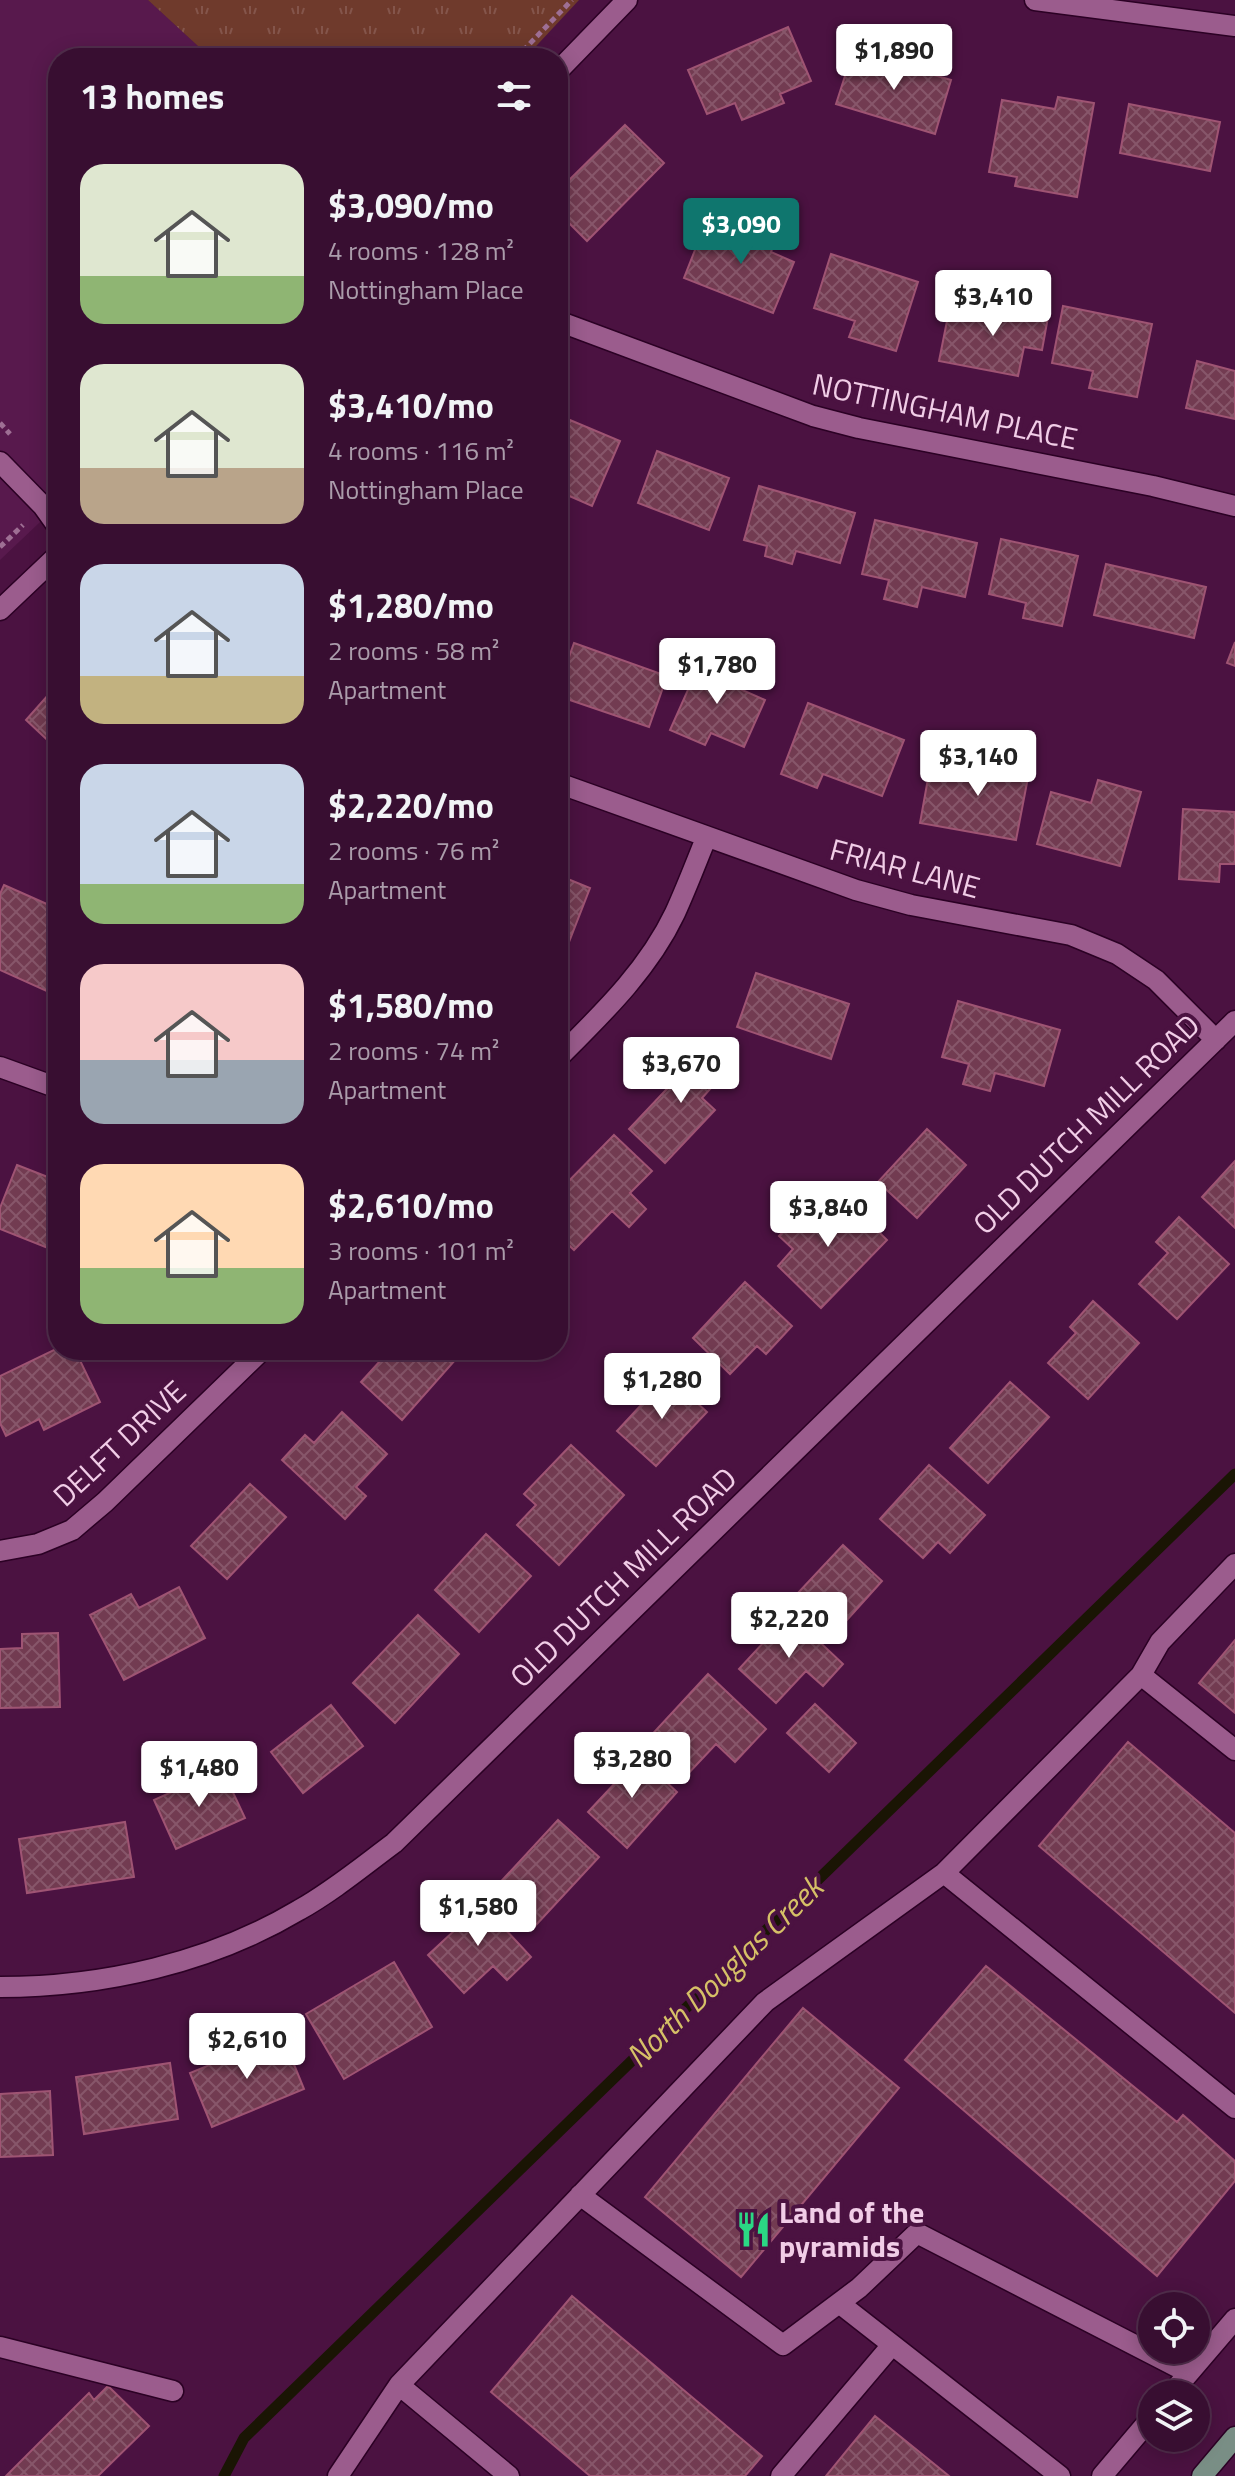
<!DOCTYPE html>
<html lang="en">
<head>
<meta charset="utf-8">
<style>
  body { margin:0; font-family:"Titillium Web",sans-serif; background:#3f1739; color:#f1f3f6; height:100vh; display:flex; flex-direction:column; font-size:30px; white-space:nowrap }
  * { box-sizing:border-box; margin:0 }
  p { font-size:26px; color:#ab9cab }
  .icon { flex:none; width:44px; height:44px; fill:none; stroke:currentColor; stroke-width:2; stroke-linecap:round; stroke-linejoin:round }
  .map { position:relative; flex:1; overflow:hidden }
  .side { position:absolute; left:48px; top:48px; width:520px; height:1312px; display:flex; flex-direction:column; background:#380e31; border-radius:32px; box-shadow:0 4px 20px #0003,0 0 0 2px #522e4d }
  .side>* { flex:none }
  .buttons { position:absolute; left:1138px; top:2292px; display:grid; gap:16px }
  .buttons a { display:grid; place-items:center; width:72px; height:72px; border-radius:50%; background:#380e31; box-shadow:0 4px 20px #0003,0 0 0 2px #522e4d; font-size:40px }
  .price { position:absolute; translate:-50% -68px; padding:0 18px; border-radius:8px; background:#fff; color:#222; font-size:26px; line-height:52px; filter:drop-shadow(0 2px 4px #0008) }
  .price::after { content:''; position:absolute; left:50%; top:48px; width:24px; height:18px; margin-left:-12px; background:inherit; clip-path:polygon(0 0,100% 0,50% 100%) }
  .price.selected { background:#0f766e; color:#fff }
  ul { padding:0; list-style:none }
  li { display:flex; align-items:center; gap:24px; height:200px; padding:0 32px }
  li span { display:grid; place-items:center; flex:none; width:224px; height:160px; border-radius:24px; color:#555 }
  li>.icon { margin-inline-start:auto }
  span .icon { width:96px; height:96px; fill:#fffc; stroke-width:1 }
  li b { font-size:34px }
  h2 { display:flex; justify-content:space-between; align-items:center; height:96px; padding:0 32px; font-size:34px }
  .map>svg:first-child { display:block }
  .built { fill:#58194d }
  .grass { fill:url(#grass-tufts) }
  .lines { fill:none; stroke-linecap:round; stroke-linejoin:round }
  .stream { stroke:#1a1504; stroke-width:11 }
  .building { fill:url(#building-cross-hatch); stroke:#9f5473; stroke-width:2 }
  .lane-casing { stroke:#2b0124; stroke-width:23 }
  .street-casing { stroke:#2b0124; stroke-width:23 }
  .secondary-casing { stroke:#2b0124; stroke-width:23 }
  .primary-casing { stroke:#2b0124; stroke-width:23 }
  .path { stroke:#9e6f94; stroke-width:5; stroke-dasharray:6 4; stroke-linecap:butt }
  .lane { stroke:#9b5c8d; stroke-width:20 }
  .street { stroke:#9b5c8d; stroke-width:20 }
  .secondary { stroke:#9b5c8d; stroke-width:20 }
  .primary { stroke:#798e85; stroke-width:20 }
  .labels { text-anchor:middle; dominant-baseline:central; stroke-width:8; stroke-linejoin:round; paint-order:stroke }
  .street-label { font-size:30px; fill:#f1cde7; stroke:#4b1241 }
  .poi-label { font-size:30px; font-weight:bold; fill:#f1cde7; stroke:#4b1241; text-anchor:start }
  .water-label { font-size:32px; font-style:italic; fill:#d6c067; stroke:#4b1241 }
</style>
</head>
<body>
<div class="map">
<svg width="1235" height="2476" viewBox="0 0 1235 2476">
  <defs>
    <pattern id="grass-tufts" width="24" height="20" patternUnits="userSpaceOnUse" patternTransform="scale(2)"><rect width="24" height="20" fill="#6f3a2c"/><path d="M3 7l-1-3M5 7V3M7 7l1-3M15 17l-1-3M17 17v-4M19 17l1-3" fill="none" stroke="#84554b"/></pattern>
    <pattern id="building-cross-hatch" width="8" height="8" patternUnits="userSpaceOnUse" patternTransform="scale(2)"><rect width="8" height="8" fill="#723b51"/><path d="M0 0l8 8M0 8l8-8" fill="none" stroke="#87566a"/></pattern>
  </defs>
  <rect width="100%" height="100%" fill="#4b1241"/>
  <!-- built -->
  <path class="built" d="M 0,0 L 148,0 L 211,58 L 58,58 L 58,505 L 0,560 Z"/>
  <!-- grass -->
  <path class="grass" d="M 148,0 L 579,0 L 525,58 L 211,58 Z"/>
  <g class="lines">
    <!-- stream -->
    <path class="stream" d="M 224,2476 L 244,2438 L 1235,1474"/>
  </g>
  <!-- building -->
  <path class="building" d="M 788,27 L 811,81 L 780,94 L 784,103 L 742,120 L 735,103 L 707,114 L 688,70 Z
    M 853,51 L 951,80 L 935,134 L 836,104 Z
    M 1058,97 L 1094,103 L 1077,197 L 1015,186 L 1017,177 L 989,172 L 1002,100 L 1055,109 Z
    M 1129,104 L 1220,122 L 1210,171 L 1120,153 Z
    M 625,125 L 664,163 L 587,241 L 558,212 L 558,191 Z
    M 741,220 L 778,234 L 771,252 L 794,262 L 773,313 L 684,278 L 704,227 L 733,240 Z
    M 831,254 L 918,282 L 896,351 L 849,337 L 855,321 L 814,308 Z
    M 1027,302 L 1050,306 L 1042,350 L 1024,347 L 1018,376 L 939,361 L 950,306 L 1023,320 Z
    M 1063,306 L 1152,324 L 1137,397 L 1089,388 L 1093,371 L 1052,363 Z
    M 1197,361 L 1235,371 L 1235,419 L 1186,408 Z
    M 558,415 L 620,441 L 592,506 L 558,491 Z
    M 657,451 L 729,478 L 709,530 L 638,503 Z
    M 759,486 L 855,513 L 840,563 L 796,551 L 792,564 L 765,556 L 767,546 L 744,540 Z
    M 875,520 L 977,543 L 965,597 L 922,587 L 917,607 L 884,599 L 889,580 L 862,574 Z
    M 1001,539 L 1078,556 L 1062,626 L 1023,618 L 1026,603 L 989,594 Z
    M 1106,564 L 1206,587 L 1194,638 L 1094,615 Z
    M 1235,642 L 1235,666 L 1227,663 Z
    M 574,643 L 667,676 L 649,727 L 558,696 L 558,688 Z
    M 704,654 L 738,669 L 731,685 L 765,700 L 744,747 L 711,733 L 705,745 L 670,730 Z
    M 58,684 L 58,750 L 26,720 Z
    M 808,703 L 904,740 L 882,796 L 823,774 L 817,788 L 781,774 Z
    M 965,755 L 1030,767 L 1016,840 L 920,823 L 929,773 L 960,779 Z
    M 1098,780 L 1141,792 L 1120,866 L 1037,844 L 1051,792 L 1091,803 Z
    M 1183,809 L 1235,812 L 1235,864 L 1220,864 L 1219,882 L 1179,879 Z
    M 558,875 L 590,888 L 560,965 L 558,964 Z
    M 4,885 L 58,909 L 58,976 L 51,993 L 0,970 L 0,894 Z
    M 756,973 L 849,1004 L 831,1059 L 737,1027 Z
    M 958,1001 L 1060,1030 L 1044,1086 L 995,1073 L 990,1091 L 963,1084 L 969,1064 L 942,1057 Z
    M 700,1042 L 728,1069 L 702,1098 L 715,1110 L 665,1163 L 629,1129 L 680,1075 L 674,1070 Z
    M 927,1129 L 966,1165 L 917,1218 L 878,1182 Z
    M 614,1135 L 652,1171 L 630,1193 L 646,1209 L 629,1227 L 612,1211 L 574,1250 L 558,1235 L 558,1192 Z
    M 1235,1161 L 1235,1228 L 1202,1197 Z
    M 17,1165 L 58,1181 L 58,1252 L 0,1229 L 0,1208 Z
    M 846,1200 L 887,1240 L 821,1308 L 778,1266 L 793,1249 L 779,1236 L 812,1201 L 829,1217 Z
    M 1179,1217 L 1229,1264 L 1177,1319 L 1139,1284 L 1168,1253 L 1156,1242 Z
    M 745,1282 L 792,1326 L 766,1354 L 757,1346 L 730,1374 L 693,1338 Z
    M 1093,1301 L 1139,1343 L 1088,1399 L 1048,1363 L 1076,1333 L 1070,1327 Z
    M 58,1348 L 58,1350 L 75,1350 L 100,1402 L 44,1430 L 39,1419 L 6,1436 L 0,1423 L 0,1376 Z
    M 390,1350 L 464,1350 L 402,1420 L 361,1382 Z
    M 668,1376 L 707,1412 L 656,1466 L 617,1431 Z
    M 1010,1382 L 1049,1417 L 988,1483 L 950,1448 Z
    M 342,1412 L 387,1454 L 356,1487 L 366,1496 L 345,1519 L 282,1460 L 305,1435 L 314,1443 Z
    M 571,1445 L 624,1495 L 559,1565 L 517,1525 L 536,1505 L 524,1494 Z
    M 929,1465 L 985,1515 L 950,1553 L 938,1542 L 923,1558 L 880,1519 Z
    M 250,1484 L 286,1517 L 227,1579 L 191,1546 Z
    M 486,1534 L 531,1576 L 479,1632 L 435,1590 Z
    M 843,1545 L 882,1581 L 837,1631 L 797,1594 Z
    M 179,1587 L 205,1638 L 124,1680 L 90,1615 L 131,1594 L 139,1608 Z
    M 790,1614 L 843,1664 L 823,1686 L 806,1671 L 776,1703 L 739,1669 Z
    M 418,1615 L 459,1654 L 395,1723 L 353,1683 Z
    M 58,1633 L 60,1707 L 0,1708 L 0,1649 L 22,1648 L 22,1634 Z
    M 1235,1640 L 1235,1713 L 1199,1683 Z
    M 708,1674 L 766,1729 L 735,1762 L 716,1744 L 684,1778 L 646,1741 Z
    M 815,1704 L 856,1743 L 829,1772 L 787,1733 Z
    M 331,1705 L 363,1746 L 303,1793 L 271,1752 Z
    M 1128,1742 L 1235,1833 L 1235,2013 L 1039,1846 Z
    M 632,1750 L 677,1792 L 627,1848 L 588,1812 L 616,1782 L 609,1776 Z
    M 222,1769 L 245,1818 L 176,1849 L 154,1800 Z
    M 558,1820 L 599,1857 L 535,1926 L 494,1889 Z
    M 125,1822 L 134,1877 L 27,1893 L 19,1839 Z
    M 476,1898 L 531,1957 L 507,1980 L 493,1966 L 464,1993 L 428,1955 L 456,1929 L 450,1923 Z
    M 394,1962 L 432,2027 L 344,2079 L 306,2014 Z
    M 986,1966 L 1177,2122 L 1183,2115 L 1235,2161 L 1235,2181 L 1157,2276 L 905,2060 Z
    M 803,2008 L 899,2088 L 741,2277 L 645,2197 Z
    M 282,2035 L 304,2089 L 212,2127 L 190,2073 Z
    M 170,2063 L 178,2119 L 84,2134 L 76,2077 Z
    M 50,2091 L 53,2155 L 0,2157 L 0,2094 Z
    M 572,2296 L 762,2456 L 745,2476 L 590,2476 L 491,2392 Z
    M 108,2386 L 149,2426 L 98,2476 L 6,2476 L 89,2393 L 94,2400 Z
    M 875,2416 L 949,2476 L 826,2476 Z"/>
  <g class="lines">
    <defs>
      <path id="lane" d="M 0,462 L 43,506 L 58,527
        M 1235,1564 L 1160,1642 L 1141,1675 L 1235,1750
        M 944,1873 L 1141,1675
        M 580,2195 L 783,2345 L 859,2288 L 917,2233 L 1189,2373
        M 839,2303 L 1060,2476
        M 0,2347 L 173,2391
        M 1171,2394 L 1235,2319
        M 338,2476 L 399,2385
        M 509,2476 L 399,2385 L 765,2002 L 944,1873 L 1235,2108
        M 781,2476 L 892,2345
        M 1102,2476 L 1152,2417"/>
      <path id="street" d="M 1035,0 L 1235,26
        M 558,321 L 813,416 L 859,428 L 1153,486 L 1235,506
        M 558,783 L 856,890 L 911,905 L 1071,935 L 1117,954 L 1156,980 L 1216,1040
        M 558,1058 C 602,1014 648,970 675,913 C 686,889 696,863 706,838
        M 0,1067 L 58,1088
        M 0,1551 L 38,1544 L 72,1530 L 105,1502 L 262,1350
        M 0,1987 C 103,1987 210,1963 299,1910 C 333,1891 363,1866 394,1843 L 1235,1021"/>
      <path id="secondary" d="M 558,71 L 627,0
        M 0,610 L 58,555"/>
      <path id="primary" d="M 1202,2476 L 1235,2437"/>
    </defs>
    <!-- lane casing -->
    <use href="#lane" class="lane-casing"/>
    <!-- street casing -->
    <use href="#street" class="street-casing"/>
    <!-- secondary casing -->
    <use href="#secondary" class="secondary-casing"/>
    <!-- primary casing -->
    <use href="#primary" class="primary-casing"/>
    <!-- path -->
    <path class="path" d="M 516,58 L 572,0
      M 0,423 L 10,434
      M 0,547 L 23,525"/>
    <!-- lane -->
    <use href="#lane" class="lane"/>
    <!-- street -->
    <use href="#street" class="street"/>
    <!-- secondary -->
    <use href="#secondary" class="secondary"/>
    <!-- primary -->
    <use href="#primary" class="primary"/>
  </g>
  <!-- icons -->
  <defs>
    <symbol id="restaurant-bare" viewBox="-9 -9 18 18"><path d="M-5-6h1v4h1v-4h1v4h1v-4h1v5L-1.5 .5V6h-2V.5L-5-1ZM5-6V6H3V1.5H1.5Q1.5-4 5-6Z" fill="#2bd884" stroke="#4b1241" stroke-width="2.5" paint-order="stroke"/></symbol>
  </defs>
  <g fill-rule="evenodd">
    <use href="#restaurant-bare" x="728" y="2204" width="51" height="51"/>
  </g>
  <g class="labels">
    <!-- street labels -->
    <g class="street-label">
      <text transform="translate(945 411) rotate(12)">NOTTINGHAM PLACE</text>
      <text transform="translate(905 868) rotate(15)">FRIAR LANE</text>
      <text transform="translate(1086 1124) rotate(-44)">OLD DUTCH MILL ROAD</text>
      <text transform="translate(119 1443) rotate(-43)">DELFT DRIVE</text>
      <text transform="translate(623 1577) rotate(-44)">OLD DUTCH MILL ROAD</text>
    </g>
    <!-- poi labels -->
    <g class="poi-label">
      <text x="779" y="2212">Land of the<tspan x="779" dy="34">pyramids</tspan></text>
    </g>
    <!-- water labels -->
    <g class="water-label">
      <text transform="translate(724 1971) rotate(-44)">North Douglas Creek</text>
    </g>
  </g>
</svg>
<div class="buttons">
<a><svg class="icon" aria-label="locate" viewBox="0 0 24 24"><circle cx="12" cy="12" r="6"/><path d="M12 2v4M12 18v4M2 12h4M18 12h4"/></svg></a>
<a><svg class="icon" aria-label="layers" viewBox="0 0 24 24"><path d="M12 4l9 5-9 5-9-5zM3 14l9 5 9-5"/></svg></a>
</div>
<b class="price" style="left:894px;top:92px">$1,890</b>
<b class="price selected" style="left:741px;top:266px">$3,090</b>
<b class="price" style="left:993px;top:338px">$3,410</b>
<b class="price" style="left:717px;top:706px">$1,780</b>
<b class="price" style="left:978px;top:798px">$3,140</b>
<b class="price" style="left:681px;top:1105px">$3,670</b>
<b class="price" style="left:828px;top:1249px">$3,840</b>
<b class="price" style="left:662px;top:1421px">$1,280</b>
<b class="price" style="left:789px;top:1660px">$2,220</b>
<b class="price" style="left:632px;top:1800px">$3,280</b>
<b class="price" style="left:199px;top:1809px">$1,480</b>
<b class="price" style="left:478px;top:1948px">$1,580</b>
<b class="price" style="left:247px;top:2081px">$2,610</b>
<section class="side">
<h2>13 homes<svg class="icon" aria-label="filters" viewBox="0 0 24 24"><path d="M4 7h16M4 17h16"/><circle cx="9" cy="7" r="2"/><circle cx="15" cy="17" r="2"/></svg></h2>
<ul>
<li><span style="background:linear-gradient(#dfe7d0 70%,#8fb573 0)"><svg class="icon" aria-label="home" viewBox="0 0 24 24"><path d="M3 11l9-7 9 7M6 9v11h12V9"/></svg></span><div><b>$3,090/mo</b><p>4 rooms · 128 m²</p><p>Nottingham Place</p></div></li>
<li><span style="background:linear-gradient(#dfe7d0 65%,#b9a48a 0)"><svg class="icon" aria-label="home" viewBox="0 0 24 24"><path d="M3 11l9-7 9 7M6 9v11h12V9"/></svg></span><div><b>$3,410/mo</b><p>4 rooms · 116 m²</p><p>Nottingham Place</p></div></li>
<li><span style="background:linear-gradient(#c9d6e8 70%,#c2b280 0)"><svg class="icon" aria-label="home" viewBox="0 0 24 24"><path d="M3 11l9-7 9 7M6 9v11h12V9"/></svg></span><div><b>$1,280/mo</b><p>2 rooms · 58 m²</p><p>Apartment</p></div></li>
<li><span style="background:linear-gradient(#c9d6e8 75%,#8fb573 0)"><svg class="icon" aria-label="home" viewBox="0 0 24 24"><path d="M3 11l9-7 9 7M6 9v11h12V9"/></svg></span><div><b>$2,220/mo</b><p>2 rooms · 76 m²</p><p>Apartment</p></div></li>
<li><span style="background:linear-gradient(#f6c9c9 60%,#9aa5b1 0)"><svg class="icon" aria-label="home" viewBox="0 0 24 24"><path d="M3 11l9-7 9 7M6 9v11h12V9"/></svg></span><div><b>$1,580/mo</b><p>2 rooms · 74 m²</p><p>Apartment</p></div></li>
<li><span style="background:linear-gradient(#ffd9b3 65%,#8fb573 0)"><svg class="icon" aria-label="home" viewBox="0 0 24 24"><path d="M3 11l9-7 9 7M6 9v11h12V9"/></svg></span><div><b>$2,610/mo</b><p>3 rooms · 101 m²</p><p>Apartment</p></div></li>
</ul>
</section>
</div>
</body>
</html>
